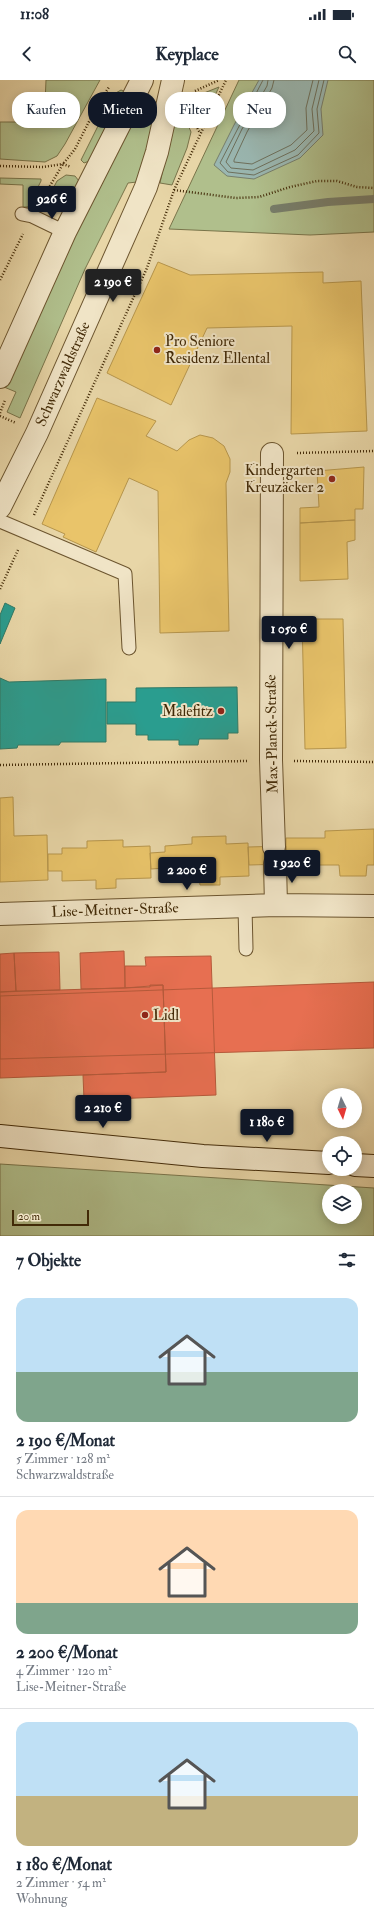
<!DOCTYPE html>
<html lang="de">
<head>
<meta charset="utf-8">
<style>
  body { margin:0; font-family:"IM FELL Double Pica",serif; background:#f2f2f3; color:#1f2937; height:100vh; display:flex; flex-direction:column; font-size:15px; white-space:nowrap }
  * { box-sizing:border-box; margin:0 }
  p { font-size:13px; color:#747a83 }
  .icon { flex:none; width:22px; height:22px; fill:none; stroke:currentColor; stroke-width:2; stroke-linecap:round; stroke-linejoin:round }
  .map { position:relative; height:1156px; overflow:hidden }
  .side { display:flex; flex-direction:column; background:#fff; flex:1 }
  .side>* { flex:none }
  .guide { position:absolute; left:12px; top:12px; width:350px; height:36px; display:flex; gap:8px }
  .needle { width:26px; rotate:175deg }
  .tools { position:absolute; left:322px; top:1008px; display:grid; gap:8px }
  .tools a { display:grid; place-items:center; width:40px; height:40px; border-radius:50%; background:#fff; box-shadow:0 2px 10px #0003; font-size:20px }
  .scale { position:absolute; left:12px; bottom:10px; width:77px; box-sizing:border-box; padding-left:4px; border:2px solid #422a07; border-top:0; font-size:11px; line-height:14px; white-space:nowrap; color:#422a07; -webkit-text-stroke:3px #f0e4c6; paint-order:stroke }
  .price { position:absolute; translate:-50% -34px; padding:0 9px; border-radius:4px; background:#111827; color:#fff; font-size:13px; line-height:26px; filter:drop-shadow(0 1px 2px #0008) }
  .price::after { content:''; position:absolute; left:50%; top:24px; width:12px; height:9px; margin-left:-6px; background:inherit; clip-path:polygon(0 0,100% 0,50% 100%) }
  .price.active { background:#222; color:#fff }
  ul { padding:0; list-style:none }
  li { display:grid; align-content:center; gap:8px; height:212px; padding:0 16px }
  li+li { border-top:1px solid #e0e1e3 }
  li span { display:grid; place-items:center; height:124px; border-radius:12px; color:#555 }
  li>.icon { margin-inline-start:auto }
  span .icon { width:72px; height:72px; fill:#fffc; stroke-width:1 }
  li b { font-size:17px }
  h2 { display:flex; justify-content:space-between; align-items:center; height:48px; padding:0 16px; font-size:17px }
  .tag { padding:0 14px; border-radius:16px; background:#fff; box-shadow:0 2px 10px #0003; font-size:14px; line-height:36px }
  .tag.active { background:#111827; color:#fff }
  .status { display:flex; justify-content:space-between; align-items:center; height:28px; padding:0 20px; background:#fff; direction:ltr }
  .status svg { height:11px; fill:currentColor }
  header { display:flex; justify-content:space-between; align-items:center; height:52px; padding:0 16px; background:#fff; font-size:18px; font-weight:700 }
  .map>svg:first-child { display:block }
  .green { fill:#b0bf8c; stroke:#79744a; fill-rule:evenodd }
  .water { fill:#9ab7b1; stroke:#777f6d }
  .homes { fill:#e9c46a; stroke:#b7964c }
  .shops { fill:#e76f51; stroke:#b65a3b }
  .schools { fill:#2a9d8f; stroke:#317a66 }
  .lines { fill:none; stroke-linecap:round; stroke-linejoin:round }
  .shore { stroke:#6e705c; stroke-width:1 }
  .stream { stroke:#777f6d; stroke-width:8 }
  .service-casing { stroke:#6c552f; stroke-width:15 }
  .minor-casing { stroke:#6c552f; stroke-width:24 }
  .secondary-casing { stroke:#422a07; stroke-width:24 }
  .path { stroke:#422a07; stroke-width:2.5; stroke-dasharray:1 2; stroke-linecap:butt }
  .service { stroke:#f0e4c6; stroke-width:13 }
  .minor { stroke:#f0e4c6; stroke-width:22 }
  .secondary { stroke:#f0e4c6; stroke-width:22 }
  .poi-dot { fill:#8f2418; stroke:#f0e4c6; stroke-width:1.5 }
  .labels { text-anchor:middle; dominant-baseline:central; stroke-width:4; stroke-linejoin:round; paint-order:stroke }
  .poi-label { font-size:15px; fill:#422a07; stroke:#f0e4c6; text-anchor:start }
  .street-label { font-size:15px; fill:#422a07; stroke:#f0e4c6 }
</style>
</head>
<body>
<div class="status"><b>11:08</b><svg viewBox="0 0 49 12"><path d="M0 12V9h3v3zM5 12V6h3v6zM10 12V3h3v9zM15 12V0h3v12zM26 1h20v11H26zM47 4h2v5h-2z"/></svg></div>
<header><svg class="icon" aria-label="back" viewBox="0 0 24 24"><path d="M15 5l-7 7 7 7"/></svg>Keyplace<svg class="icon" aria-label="search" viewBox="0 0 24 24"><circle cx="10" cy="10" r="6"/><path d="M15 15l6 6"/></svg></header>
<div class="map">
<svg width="374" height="1156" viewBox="0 0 374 1156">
  <rect width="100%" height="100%" fill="#e8d6a7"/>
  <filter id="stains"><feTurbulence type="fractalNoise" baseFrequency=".005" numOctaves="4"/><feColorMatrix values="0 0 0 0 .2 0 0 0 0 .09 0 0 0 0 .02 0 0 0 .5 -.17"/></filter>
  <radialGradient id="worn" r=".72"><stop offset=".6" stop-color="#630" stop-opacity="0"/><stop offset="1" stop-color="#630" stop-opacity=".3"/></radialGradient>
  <!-- green -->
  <path class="green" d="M 46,0 L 100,0 L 65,64 L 57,76 L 45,82 L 0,79 L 0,42 L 27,42 L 28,24 L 45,24 Z
    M 239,0 L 374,0 L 374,152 L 310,155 L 169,149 Z
    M 219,7 L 202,42 L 191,24 L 194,17 Z
    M 121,10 L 128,13 L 92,80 L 84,83 L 81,80 L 114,14 Z
    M 144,18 L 161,24 L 137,102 L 128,103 L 85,189 L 20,338 L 7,332 L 16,312 L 4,307 L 69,162 Z
    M 177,25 L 180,26 L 191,52 L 187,68 L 172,105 L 160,103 Z
    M 66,95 L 75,96 L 79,101 L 66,127 L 44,126 L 57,101 Z
    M 0,98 L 41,99 L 41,101 L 28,127 L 23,127 L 23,105 L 0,104 Z
    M 0,1084 L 374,1108 L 374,1156 L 0,1156 ZM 329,1111 L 355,1111 L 355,1137 L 329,1137 Z"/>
  <!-- water -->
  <path class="water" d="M 259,0 L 328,0 L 321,29 L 323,55 L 300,78 L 254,99 L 227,96 L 214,85 L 234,45 Z"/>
  <!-- homes -->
  <path class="homes" d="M 158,182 L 190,195 L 323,192 L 323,203 L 361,201 L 367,351 L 291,354 L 292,246 L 207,248 L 171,325 L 107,293 Z
    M 97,318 L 156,341 L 146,356 L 177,371 L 189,360 L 200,355 L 213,358 L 224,366 L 230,379 L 230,392 L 226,403 L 229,551 L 160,553 L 158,411 L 129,398 L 96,472 L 63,457 L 65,454 L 42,444 Z
    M 364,387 L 363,429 L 355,429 L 355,440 L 300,443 L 300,428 L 319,427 L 317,391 Z
    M 355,440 L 355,460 L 347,462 L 348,499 L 300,501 L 300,443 Z
    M 302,539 L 343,539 L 346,668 L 305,669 Z
    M 13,717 L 14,756 L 47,755 L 48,800 L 0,802 L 0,718 Z
    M 374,749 L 374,785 L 367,785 L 366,796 L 340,796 L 339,785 L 313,785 L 314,793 L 286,794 L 286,758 L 325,758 L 325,751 Z
    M 226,756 L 226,764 L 248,763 L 249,796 L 220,797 L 220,805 L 200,805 L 199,797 L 166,798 L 165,788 L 151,789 L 150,773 L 165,772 L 165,766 L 192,764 L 192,757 Z
    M 123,760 L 123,767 L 150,766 L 151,798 L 116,799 L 116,808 L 96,809 L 96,800 L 62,801 L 62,791 L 48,791 L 48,774 L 62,774 L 62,768 L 87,768 L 87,761 Z
    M 286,766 L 286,784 L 249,785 L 248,767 Z"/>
  <!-- shops -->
  <path class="shops" d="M 124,871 L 125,908 L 81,909 L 80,873 Z
    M 59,872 L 60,910 L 16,911 L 14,873 Z
    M 14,873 L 16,911 L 0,912 L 0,874 Z
    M 211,876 L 216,1015 L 84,1020 L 83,995 L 166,992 L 163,905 L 125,908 L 125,886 L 146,886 L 145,877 Z
    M 374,902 L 374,968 L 0,979 L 0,916 Z
    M 150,905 L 163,905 L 166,992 L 0,998 L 0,912 L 150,907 Z"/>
  <!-- schools -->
  <path class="schools" d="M 5,523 L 15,528 L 0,564 L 0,535 Z
    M 0,598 L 9,602 L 106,599 L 106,662 L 61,662 L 59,665 L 18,665 L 17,668 L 0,669 Z
    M 237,607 L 238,653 L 228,653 L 228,659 L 199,659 L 198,665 L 179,665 L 179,660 L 148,660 L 148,655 L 136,655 L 136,644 L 107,644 L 107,622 L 136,622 L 136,608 Z"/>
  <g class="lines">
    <!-- shore -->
    <path class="shore" d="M 263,0 L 220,83 L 228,92 L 254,95 L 298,75 L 319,53 L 317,29 L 324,0
      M 268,0 L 267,6 L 242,49 L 226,82 L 231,88 L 253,90 L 295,70 L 314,51 L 312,29 L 319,0
      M 274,0 L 272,8 L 247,52 L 234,80 L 234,82 L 252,84 L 291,65 L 307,50 L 306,28 L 313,0"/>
    <!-- stream -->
    <path class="stream" d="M 274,129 L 328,122 L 374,119"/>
    <defs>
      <path id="service" d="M 22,134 L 32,136 L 65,152
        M 0,441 L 125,494 L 129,568
        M 245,827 L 246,869"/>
      <path id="minor" d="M 0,297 L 65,152 L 142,0
        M 272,374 L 271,680 L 274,767
        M 0,427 L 37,353 L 146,107 L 157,72 L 173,0
        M 275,784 L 276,825
        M 0,834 L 276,825 L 374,826"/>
      <path id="secondary" d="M 0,1056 L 203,1076 L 329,1083
        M 355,1085 L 374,1086"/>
    </defs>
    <!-- service casing -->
    <use href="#service" class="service-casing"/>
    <!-- minor casing -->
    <use href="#minor" class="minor-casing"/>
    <!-- secondary casing -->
    <use href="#secondary" class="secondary-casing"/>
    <!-- path -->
    <path class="path" d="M 195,11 L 219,0
      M 190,35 L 200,53
      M 0,86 L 43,87 L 63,84 L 71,87
      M 174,110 L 236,118 L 259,117 L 290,107 L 317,101 L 337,101 L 357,107 L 374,108
      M 42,119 L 63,84 L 75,69 L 97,26 L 109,7
      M 0,200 L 23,154
      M 0,333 L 5,320
      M 0,336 L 16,343
      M 297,373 L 374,371
      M 34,435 L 147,188 L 174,110 L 226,0
      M 0,509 L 18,470
      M 294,681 L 374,682
      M 0,685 L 247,681"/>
    <!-- service -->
    <use href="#service" class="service"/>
    <!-- minor -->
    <use href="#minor" class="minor"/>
    <!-- secondary -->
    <use href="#secondary" class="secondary"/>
  </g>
  <!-- markers -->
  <g class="poi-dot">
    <circle cx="157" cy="270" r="4"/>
    <circle cx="332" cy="399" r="4"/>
    <circle cx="221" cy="631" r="4"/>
    <circle cx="145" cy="935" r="4"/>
  </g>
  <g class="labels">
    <!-- poi labels -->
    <g class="poi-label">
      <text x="165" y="261">Pro Seniore<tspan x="165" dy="17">Residenz Ellental</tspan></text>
      <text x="324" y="390" text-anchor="end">Kindergarten<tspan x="324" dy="17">Kreuzäcker 2</tspan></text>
      <text x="213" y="631" text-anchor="end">Malefitz</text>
      <text x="153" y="935">Lidl</text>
    </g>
    <!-- street labels -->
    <g class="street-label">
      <text transform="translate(63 294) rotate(-66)">Schwarzwaldstraße</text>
      <text transform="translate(272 654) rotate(-91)">Max-Planck-Straße</text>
      <text transform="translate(115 830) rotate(-2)">Lise-Meitner-Straße</text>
    </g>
  </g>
  <rect width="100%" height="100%" filter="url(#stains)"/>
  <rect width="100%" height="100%" fill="url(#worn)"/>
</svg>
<div class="tools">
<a><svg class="needle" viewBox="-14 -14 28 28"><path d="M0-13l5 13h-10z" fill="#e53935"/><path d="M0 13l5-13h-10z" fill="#747a83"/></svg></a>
<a><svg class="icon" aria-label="locate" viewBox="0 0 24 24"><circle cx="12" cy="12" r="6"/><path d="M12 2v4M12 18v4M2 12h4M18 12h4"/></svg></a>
<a><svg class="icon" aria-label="layers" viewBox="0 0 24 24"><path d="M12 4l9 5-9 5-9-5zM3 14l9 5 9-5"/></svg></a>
</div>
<div class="scale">20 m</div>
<b class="price" style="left:52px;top:140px">926 €</b>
<b class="price active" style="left:113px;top:223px">2 190 €</b>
<b class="price" style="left:289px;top:570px">1 050 €</b>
<b class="price" style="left:292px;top:804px">1 920 €</b>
<b class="price" style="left:187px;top:811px">2 200 €</b>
<b class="price" style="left:103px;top:1049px">2 210 €</b>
<b class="price" style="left:267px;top:1063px">1 180 €</b>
<div class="guide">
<a class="tag">Kaufen</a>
<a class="tag active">Mieten</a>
<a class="tag">Filter</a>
<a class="tag">Neu</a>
</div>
</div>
<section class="side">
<h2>7 Objekte<svg class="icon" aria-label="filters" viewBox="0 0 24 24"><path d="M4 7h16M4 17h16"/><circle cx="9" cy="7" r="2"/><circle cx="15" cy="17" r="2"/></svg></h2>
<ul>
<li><span style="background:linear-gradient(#bfe0f5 60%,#7fa58c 0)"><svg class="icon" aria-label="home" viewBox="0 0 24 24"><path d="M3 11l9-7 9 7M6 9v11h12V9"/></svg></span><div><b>2 190 €/Monat</b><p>5 Zimmer · 128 m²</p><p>Schwarzwaldstraße</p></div></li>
<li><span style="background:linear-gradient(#ffd9b3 75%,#7fa58c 0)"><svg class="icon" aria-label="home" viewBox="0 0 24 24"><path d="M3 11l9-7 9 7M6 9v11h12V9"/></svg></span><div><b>2 200 €/Monat</b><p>4 Zimmer · 120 m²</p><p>Lise-Meitner-Straße</p></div></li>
<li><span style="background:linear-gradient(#bfe0f5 60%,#c2b280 0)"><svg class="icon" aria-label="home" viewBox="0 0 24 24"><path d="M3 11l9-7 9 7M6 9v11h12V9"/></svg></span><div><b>1 180 €/Monat</b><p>2 Zimmer · 54 m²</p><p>Wohnung</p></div></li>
</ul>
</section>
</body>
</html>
